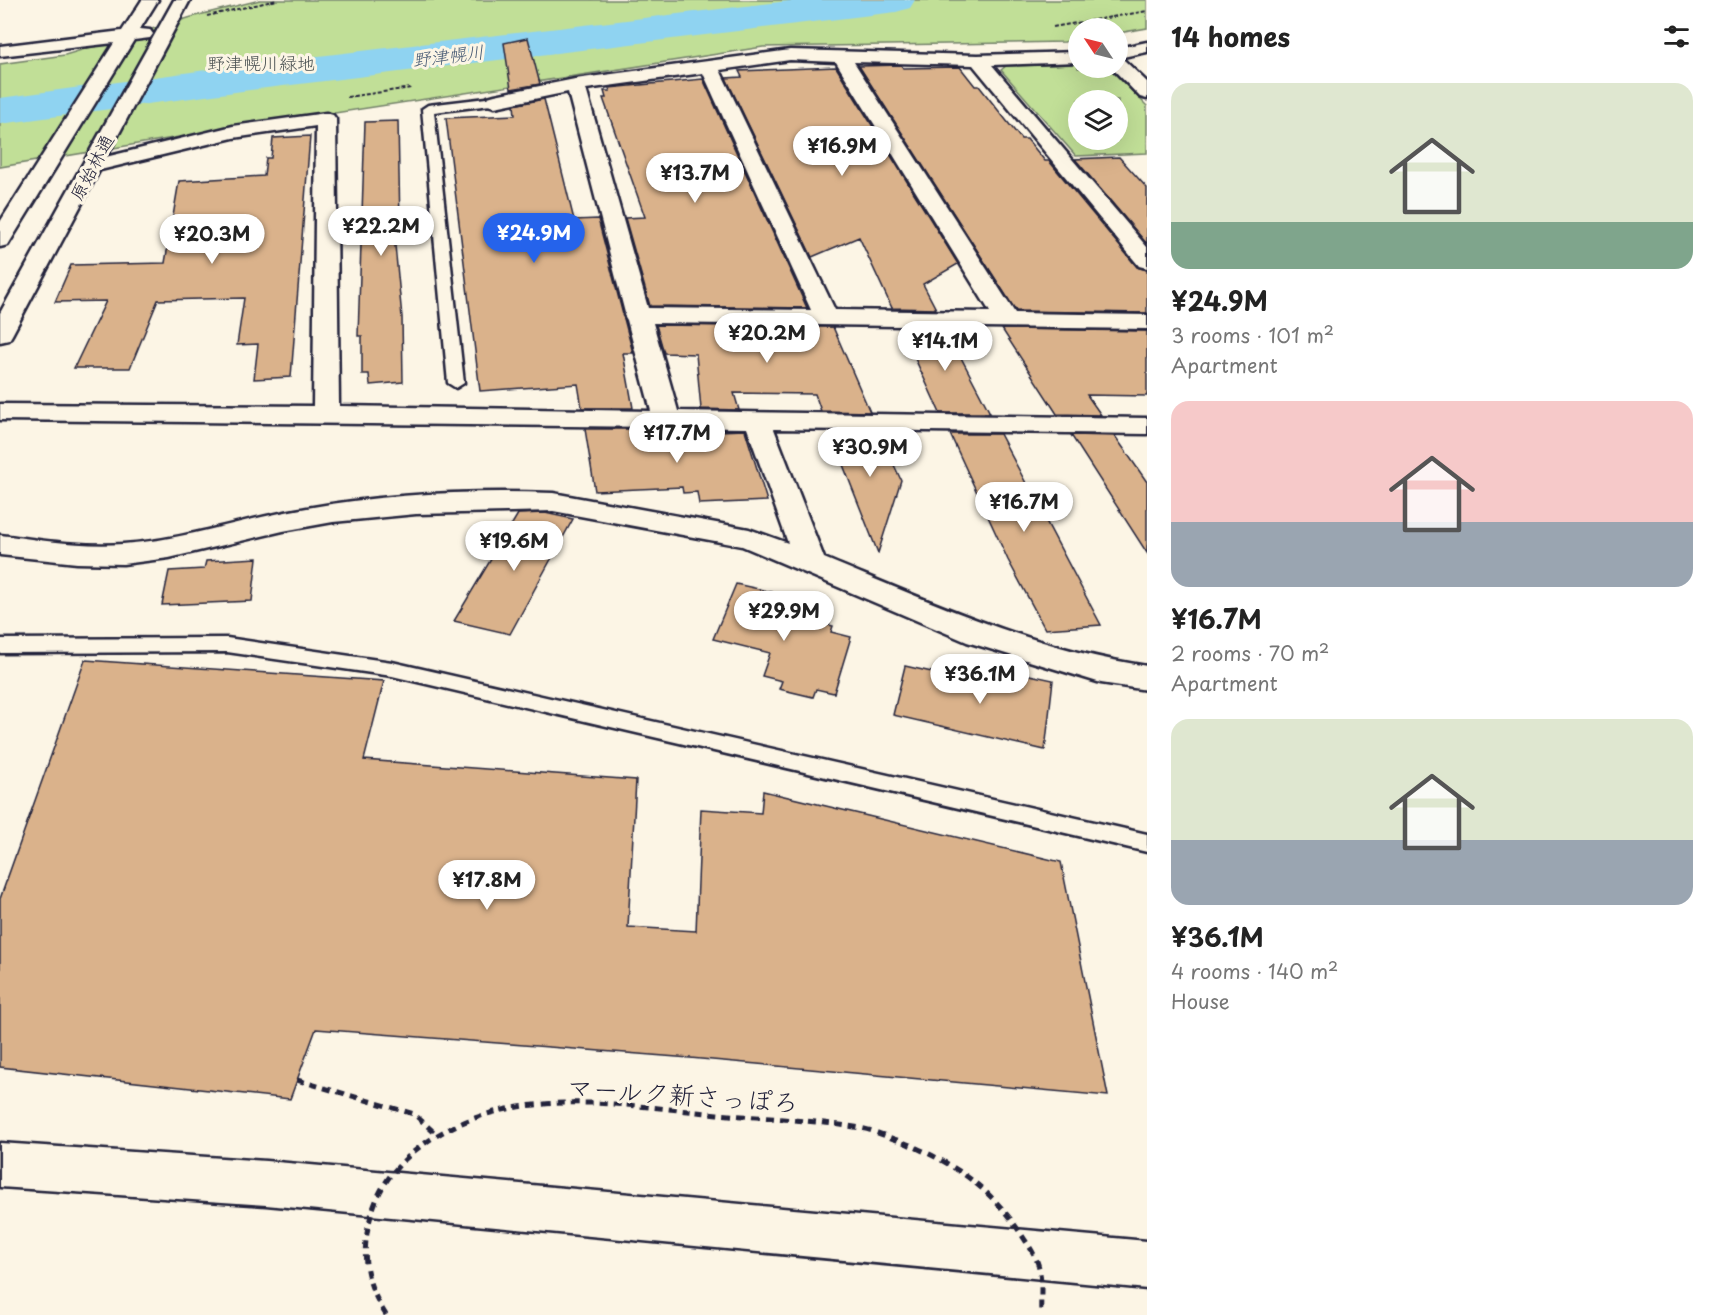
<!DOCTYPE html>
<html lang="en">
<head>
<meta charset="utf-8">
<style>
  body { margin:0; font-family:"Playpen Sans","Klee One",sans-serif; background:#f2f2f2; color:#222; height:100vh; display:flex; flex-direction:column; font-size:22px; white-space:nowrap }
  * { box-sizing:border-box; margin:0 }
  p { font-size:20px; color:#767676 }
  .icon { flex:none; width:33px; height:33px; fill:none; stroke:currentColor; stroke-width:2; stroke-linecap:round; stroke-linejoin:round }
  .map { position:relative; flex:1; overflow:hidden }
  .details { display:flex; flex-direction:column; background:#fff; width:570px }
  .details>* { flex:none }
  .needle { width:39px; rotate:305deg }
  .fabs { position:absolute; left:1068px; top:18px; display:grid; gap:12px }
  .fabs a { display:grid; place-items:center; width:60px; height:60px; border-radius:50%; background:#fff; box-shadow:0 6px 24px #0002; font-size:30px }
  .price { position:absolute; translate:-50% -51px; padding:0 14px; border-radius:21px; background:#fff; color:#222; font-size:20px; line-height:39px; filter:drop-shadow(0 2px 3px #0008) }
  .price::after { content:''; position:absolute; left:50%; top:36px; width:18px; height:14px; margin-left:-9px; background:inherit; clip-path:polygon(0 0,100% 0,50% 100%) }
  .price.selected { background:#2563eb; color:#fff }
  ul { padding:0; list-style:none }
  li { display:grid; align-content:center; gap:12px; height:318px; padding:0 24px }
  li span { display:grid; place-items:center; height:186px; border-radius:18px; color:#555 }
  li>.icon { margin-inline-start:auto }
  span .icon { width:108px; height:108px; fill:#fffc; stroke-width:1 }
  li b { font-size:26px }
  h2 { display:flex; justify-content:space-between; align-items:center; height:72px; padding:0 24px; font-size:26px }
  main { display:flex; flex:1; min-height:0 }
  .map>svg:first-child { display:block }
  .green { fill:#c1df97; stroke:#728069; stroke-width:1.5; fill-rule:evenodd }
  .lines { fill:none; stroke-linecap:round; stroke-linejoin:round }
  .river { fill:#8fd3f1; fill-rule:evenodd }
  .building { fill:#dab28b; stroke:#22223b; stroke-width:1.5 }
  .service-casing { stroke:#22223b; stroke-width:5 }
  .minor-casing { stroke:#22223b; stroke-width:5 }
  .tertiary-casing { stroke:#22223b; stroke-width:5 }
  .path-far1 { stroke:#22223b; stroke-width:2; stroke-dasharray:4 2; stroke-linecap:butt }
  .path { stroke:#22223b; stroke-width:5; stroke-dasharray:8 6; stroke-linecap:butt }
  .service { fill:#fcf5e5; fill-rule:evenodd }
  .minor { fill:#fcf5e5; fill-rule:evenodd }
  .tertiary { fill:#fcf5e5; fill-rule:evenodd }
  .path-bridge { stroke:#22223b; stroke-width:5; stroke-dasharray:8 6; stroke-linecap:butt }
  .labels { text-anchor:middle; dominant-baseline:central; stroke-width:6; stroke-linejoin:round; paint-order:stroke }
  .far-water-label { font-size:18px; font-style:italic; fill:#435772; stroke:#fcf5e5 }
  .far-park-label { font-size:18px; fill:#4a5152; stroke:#fcf5e5 }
  .far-street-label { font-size:18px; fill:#22223b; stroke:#fcf5e5 }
  .near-street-label { font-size:26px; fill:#22223b; stroke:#fcf5e5 }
</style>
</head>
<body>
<main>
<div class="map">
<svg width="1147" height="1315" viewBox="0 0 1147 1315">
  <rect width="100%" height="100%" fill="#fcf5e5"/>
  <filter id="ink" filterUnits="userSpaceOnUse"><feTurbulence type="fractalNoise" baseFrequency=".0167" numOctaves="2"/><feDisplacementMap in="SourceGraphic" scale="12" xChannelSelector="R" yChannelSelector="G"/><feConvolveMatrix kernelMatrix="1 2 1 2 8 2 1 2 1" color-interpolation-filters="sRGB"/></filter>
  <g filter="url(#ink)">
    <!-- green -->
    <path class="green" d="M 260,0 L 1147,0 L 1147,28 L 1118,33 L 1118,28 L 1078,28 L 1078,40 L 1064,42 L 763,47 L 179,137 L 0,167 L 0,64 L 65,55 L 195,16 Z
      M 1078,64 L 1078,68 L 1109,68 L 1147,106 L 1147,153 L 1076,156 L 1001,70 L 1006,66 ZM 1078,100 L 1118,100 L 1118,140 L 1078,140 Z"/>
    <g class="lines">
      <!-- river -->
      <path class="river" d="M 797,0 L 915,0 L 910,8 L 896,12 L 250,90 L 0,124 L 0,98 L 250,64 Z"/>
    </g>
    <!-- building -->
    <path class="building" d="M 528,38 L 540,84 L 511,89 L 504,43 Z
      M 901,65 L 903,68 L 960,67 L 975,86 L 979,86 L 1021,139 L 1027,139 L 1045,161 L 1049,161 L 1137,267 L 1147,270 L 1147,313 L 1016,311 L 859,66 Z
      M 836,67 L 958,264 L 923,284 L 936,309 L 892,308 L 859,237 L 812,257 L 726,78 L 742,77 L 739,71 Z
      M 703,79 L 807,308 L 650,306 L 625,218 L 645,217 L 603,98 L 606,98 L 604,91 L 610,91 L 609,88 Z
      M 544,99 L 574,220 L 598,219 L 633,353 L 623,353 L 633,408 L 582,408 L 578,384 L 480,391 L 446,118 L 515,115 L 514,105 Z
      M 398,121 L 400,225 L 393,225 L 402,317 L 403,382 L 370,385 L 369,374 L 362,374 L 362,336 L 358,336 L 365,122 Z
      M 310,136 L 291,377 L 254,379 L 258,344 L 237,345 L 244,298 L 158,300 L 130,368 L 74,368 L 106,301 L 55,302 L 71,265 L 165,263 L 179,181 L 264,176 L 266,158 L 271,158 L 273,138 Z
      M 1119,157 L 1147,188 L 1147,244 L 1075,159 Z
      M 656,325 L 833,327 L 870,412 L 821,411 L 815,394 L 734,393 L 739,410 L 701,409 L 696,354 L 664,353 Z
      M 901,328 L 946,329 L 990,413 L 940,413 Z
      M 1002,329 L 1147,331 L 1147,396 L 1087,395 L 1101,415 L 1057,414 Z
      M 585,429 L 636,429 L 637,434 L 745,430 L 767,501 L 699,504 L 697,492 L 683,493 L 682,487 L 595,491 Z
      M 830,432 L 879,433 L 901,480 L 878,553 Z
      M 950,434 L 1000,434 L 1101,625 L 1045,629 L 1008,560 Z
      M 1071,435 L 1115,436 L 1147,482 L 1147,553 Z
      M 545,513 L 573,519 L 510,634 L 454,621 L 518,514 Z
      M 257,558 L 252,601 L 162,605 L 169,571 L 204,569 L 206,561 Z
      M 736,584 L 772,592 L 768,601 L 782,604 L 778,613 L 833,626 L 831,632 L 851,637 L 834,693 L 816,689 L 813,697 L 779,689 L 782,681 L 762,676 L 770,653 L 713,639 Z
      M 85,660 L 384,681 L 364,760 L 636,780 L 628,927 L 696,931 L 701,809 L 761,813 L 763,791 L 1061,862 L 1108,1096 L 690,1058 L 316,1029 L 290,1099 L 0,1067 L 0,899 Z
      M 905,666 L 994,686 L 997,668 L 1053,680 L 1045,750 L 893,715 Z"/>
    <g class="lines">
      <defs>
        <path id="service" d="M 495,97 L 499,98 L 499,104 L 434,112 L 464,383 L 456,388 L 448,383 L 422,109 L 428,105 Z
          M 227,638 L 392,662 L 1147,834 L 1147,852 L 392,676 L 227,652 L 0,653 L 0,639 Z"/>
        <path id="minor" d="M 1147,42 L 1147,52 L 1118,58 L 1118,48 Z
          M 790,50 L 978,55 L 1078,52 L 1078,62 L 992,65 L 1147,247 L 1147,268 L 1139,266 L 973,65 L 854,62 L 1015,313 L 1147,315 L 1147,329 L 653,323 L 678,411 L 1147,418 L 1147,434 L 774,429 L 824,558 C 929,601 1033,649 1147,666 L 1147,690 L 1101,683 L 967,642 L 742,546 L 553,511 L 416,514 L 333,522 L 283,531 L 169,558 L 123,564 L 77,563 L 0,555 L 0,535 C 41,540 82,547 123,544 C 186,540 245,518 307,508 C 387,494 472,490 553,493 L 749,529 L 788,543 L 747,428 L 0,420 L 0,404 L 313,406 L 316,126 L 233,138 L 92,172 L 85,170 L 82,166 L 85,162 L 233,126 L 326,113 L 333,115 L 336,119 L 339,406 L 651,411 L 627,320 L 624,315 L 625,313 L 568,92 L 495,107 L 488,105 L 485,101 L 488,97 L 495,95 L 575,79 ZM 790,60 L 836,62 L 990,312 L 835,310 L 720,70 ZM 703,73 L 811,310 L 648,308 L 586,89 Z
          M 1118,59 L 1124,60 L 1147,82 L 1147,99 L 1140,97 L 1112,68 L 1118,68 Z"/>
        <path id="tertiary" d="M 142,0 L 158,0 L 140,29 L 150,30 L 153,34 L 150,38 L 134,40 L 11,240 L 8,245 L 0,247 L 0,222 L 114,43 L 0,56 L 0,46 L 122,31 Z
          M 174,0 L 190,0 L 12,335 L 9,340 L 0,342 L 0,313 Z
          M 0,1143 L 266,1161 L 1147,1241 L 1147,1289 L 266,1205 L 0,1187 Z"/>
      </defs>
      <!-- service casing -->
      <use href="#service" class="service-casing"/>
      <!-- minor casing -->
      <use href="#minor" class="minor-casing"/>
      <!-- tertiary casing -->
      <use href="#tertiary" class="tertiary-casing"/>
      <!-- path-far1 -->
      <path class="path-far1" d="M 207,16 L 277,0
        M 1053,27 L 1147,11
        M 347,97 L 411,88"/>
      <!-- path -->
      <path class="path" d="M 297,1080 L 414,1114 L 436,1134"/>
      <!-- service -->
      <use href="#service" class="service"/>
      <!-- minor -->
      <use href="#minor" class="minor"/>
      <!-- tertiary -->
      <use href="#tertiary" class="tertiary"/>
      <!-- path-bridge -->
      <path class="path-bridge" d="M 386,1315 C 363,1279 360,1250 373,1209 C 383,1178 405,1156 431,1139 C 517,1085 621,1105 717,1114 C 764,1118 813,1120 860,1128 C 873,1130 887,1137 900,1141 C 955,1163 993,1189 1025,1240 C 1030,1247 1035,1255 1038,1264 C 1043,1280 1040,1299 1041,1315"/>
    </g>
  </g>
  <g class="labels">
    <!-- far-water labels -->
    <g class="far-water-label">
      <text transform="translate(448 55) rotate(-7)">野津幌川</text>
    </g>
    <!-- far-park labels -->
    <g class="far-park-label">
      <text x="261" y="62">野津幌川緑地</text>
    </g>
    <!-- far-street labels -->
    <g class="far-street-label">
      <text transform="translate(91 167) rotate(-62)">原始林通</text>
    </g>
    <!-- near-street labels -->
    <g class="near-street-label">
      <text transform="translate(683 1094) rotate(4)">マールク新さっぽろ</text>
    </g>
  </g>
</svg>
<div class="fabs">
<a><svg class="needle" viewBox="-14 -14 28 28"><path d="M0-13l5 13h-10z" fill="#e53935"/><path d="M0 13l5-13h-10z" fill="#767676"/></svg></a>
<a><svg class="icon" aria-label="layers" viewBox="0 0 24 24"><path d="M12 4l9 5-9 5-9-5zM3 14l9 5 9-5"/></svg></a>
</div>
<b class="price" style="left:842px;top:177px">¥16.9M</b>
<b class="price" style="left:695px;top:204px">¥13.7M</b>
<b class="price" style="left:381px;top:257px">¥22.2M</b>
<b class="price selected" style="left:534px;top:264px">¥24.9M</b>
<b class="price" style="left:212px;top:265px">¥20.3M</b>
<b class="price" style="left:767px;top:364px">¥20.2M</b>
<b class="price" style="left:945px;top:372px">¥14.1M</b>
<b class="price" style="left:677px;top:464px">¥17.7M</b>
<b class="price" style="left:870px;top:478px">¥30.9M</b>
<b class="price" style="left:1024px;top:533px">¥16.7M</b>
<b class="price" style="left:514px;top:572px">¥19.6M</b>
<b class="price" style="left:784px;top:642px">¥29.9M</b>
<b class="price" style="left:980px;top:705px">¥36.1M</b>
<b class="price" style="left:487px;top:911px">¥17.8M</b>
</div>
<section class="details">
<h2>14 homes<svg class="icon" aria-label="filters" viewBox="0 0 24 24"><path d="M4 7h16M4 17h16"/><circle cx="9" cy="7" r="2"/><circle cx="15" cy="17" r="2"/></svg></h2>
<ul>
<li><span style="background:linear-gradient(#dfe7d0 75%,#7fa58c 0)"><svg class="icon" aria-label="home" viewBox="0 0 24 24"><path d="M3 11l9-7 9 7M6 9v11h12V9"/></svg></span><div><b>¥24.9M</b><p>3 rooms · 101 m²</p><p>Apartment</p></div></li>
<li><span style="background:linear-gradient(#f6c9c9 65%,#9aa5b1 0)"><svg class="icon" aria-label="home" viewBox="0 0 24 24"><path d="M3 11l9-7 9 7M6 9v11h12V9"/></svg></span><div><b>¥16.7M</b><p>2 rooms · 70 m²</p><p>Apartment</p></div></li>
<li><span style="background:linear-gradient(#dfe7d0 65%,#9aa5b1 0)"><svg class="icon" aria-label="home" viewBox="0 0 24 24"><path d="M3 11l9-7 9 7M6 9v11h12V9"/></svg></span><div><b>¥36.1M</b><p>4 rooms · 140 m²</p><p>House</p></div></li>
</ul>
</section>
</main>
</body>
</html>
